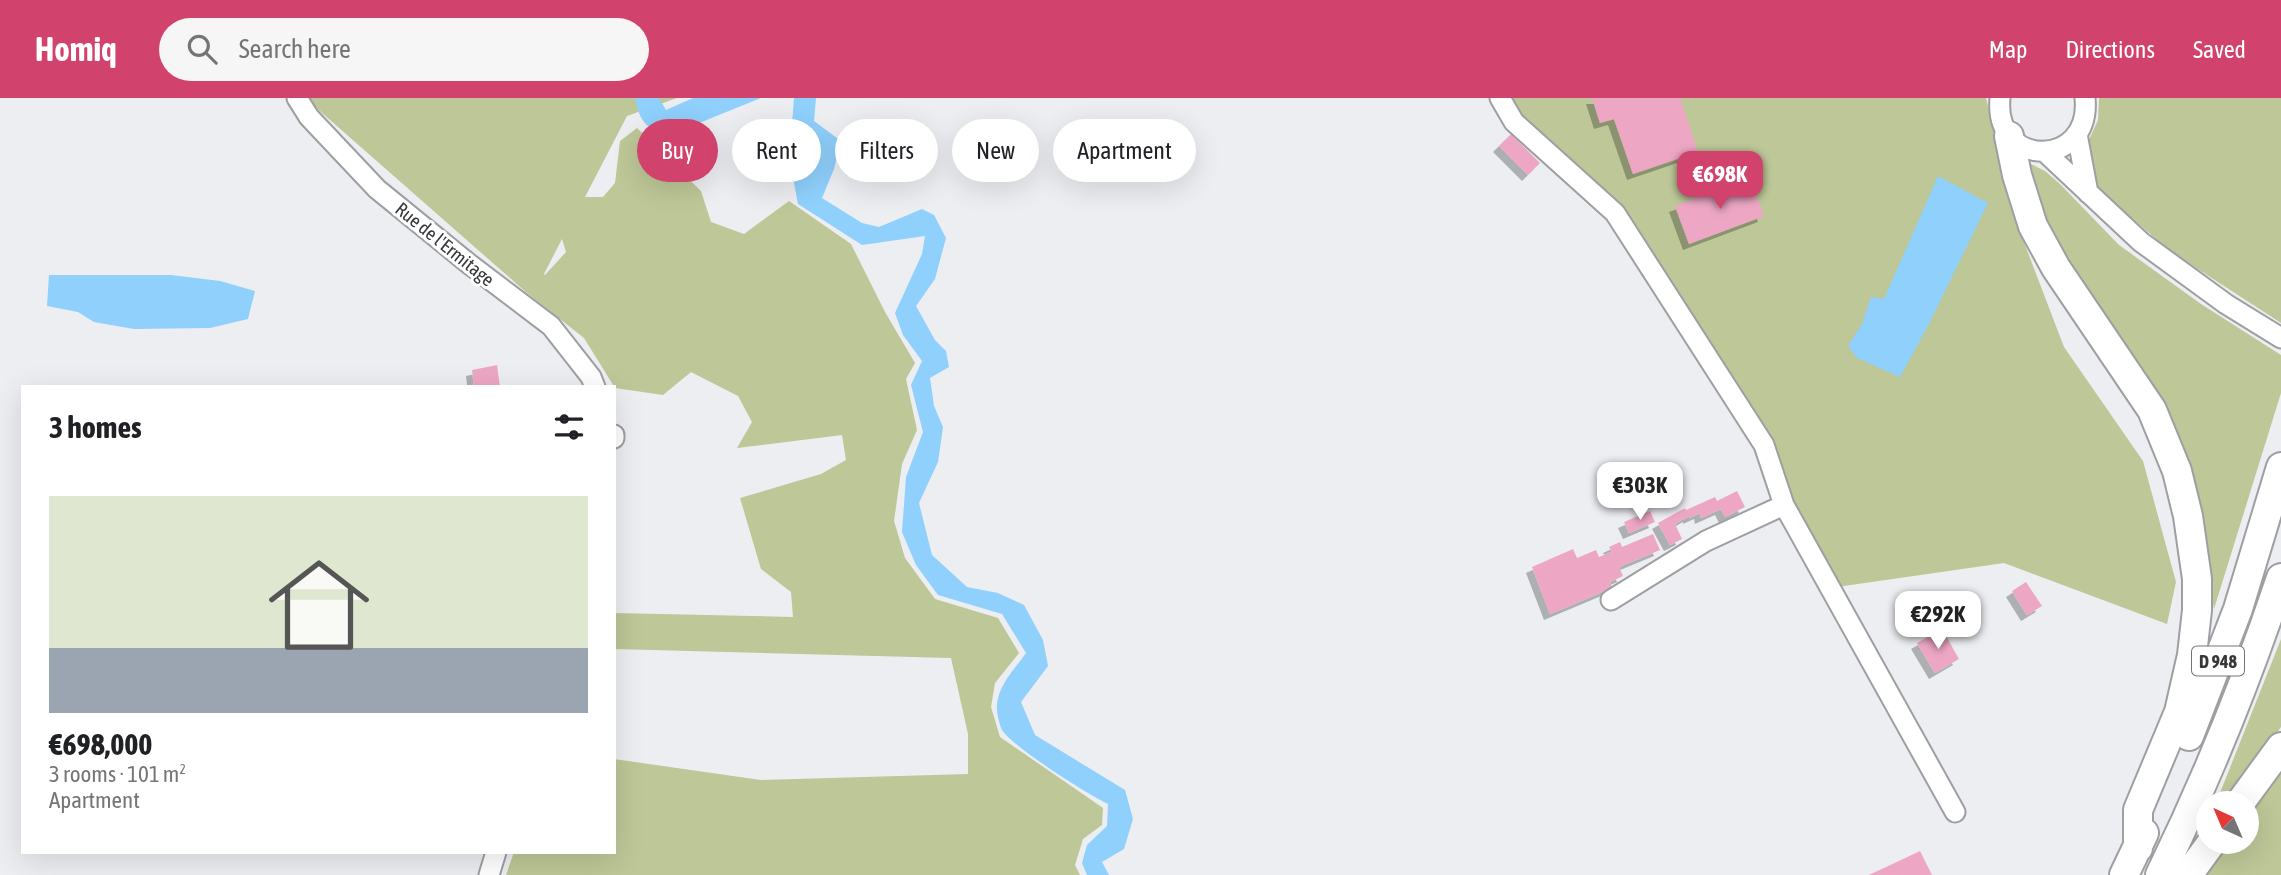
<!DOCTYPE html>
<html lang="en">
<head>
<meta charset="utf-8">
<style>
  body { margin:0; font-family:"Asap Condensed",sans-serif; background:#f6f6f6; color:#202124; height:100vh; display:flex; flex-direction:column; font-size:26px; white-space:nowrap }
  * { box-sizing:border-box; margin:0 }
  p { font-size:23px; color:#757577 }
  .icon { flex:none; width:38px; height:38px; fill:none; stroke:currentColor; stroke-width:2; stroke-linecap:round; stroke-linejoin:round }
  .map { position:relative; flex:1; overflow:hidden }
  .side { position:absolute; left:21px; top:287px; width:595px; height:469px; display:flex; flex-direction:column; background:#fff; border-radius:0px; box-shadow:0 7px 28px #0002 }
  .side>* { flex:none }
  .hud { position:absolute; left:637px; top:21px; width:665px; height:63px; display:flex; gap:14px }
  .needle { width:46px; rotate:316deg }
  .buttons { position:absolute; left:2196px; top:693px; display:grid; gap:14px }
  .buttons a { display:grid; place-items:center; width:63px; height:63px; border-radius:50%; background:#fff; box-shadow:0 7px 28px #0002; font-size:35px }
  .price { position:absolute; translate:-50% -60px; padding:0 16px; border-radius:14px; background:#fff; color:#222; font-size:23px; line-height:46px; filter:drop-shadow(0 2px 4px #0008) }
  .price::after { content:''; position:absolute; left:50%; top:42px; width:21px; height:16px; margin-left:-10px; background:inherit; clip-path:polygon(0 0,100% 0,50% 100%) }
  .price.selected { background:#d1426c; color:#fff }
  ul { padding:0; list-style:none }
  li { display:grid; align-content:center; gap:14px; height:371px; padding:0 28px }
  li span { display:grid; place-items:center; height:217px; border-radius:0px; color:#555 }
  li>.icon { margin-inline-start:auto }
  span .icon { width:126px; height:126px; fill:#fffc; stroke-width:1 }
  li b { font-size:30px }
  h2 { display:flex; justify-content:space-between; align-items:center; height:84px; padding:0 28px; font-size:30px }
  .chip { padding:0 24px; border-radius:32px; background:#fff; box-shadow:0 7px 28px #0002; font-size:24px; line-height:63px }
  .chip.selected { background:#d1426c; color:#fff }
  header { display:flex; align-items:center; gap:42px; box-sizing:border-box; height:98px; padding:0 35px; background:#d1426c; color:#fff }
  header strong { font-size:33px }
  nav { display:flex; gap:38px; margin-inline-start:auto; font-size:24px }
  .search { width:490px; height:63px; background:#f6f6f6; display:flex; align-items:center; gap:18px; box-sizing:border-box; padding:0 24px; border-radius:38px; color:#757577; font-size:26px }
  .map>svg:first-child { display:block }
  .green { fill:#bdc797; fill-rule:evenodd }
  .water { fill:#8fd0fc }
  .building { fill:#eda7c5; filter:url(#shadow) }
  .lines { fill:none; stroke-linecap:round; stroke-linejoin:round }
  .minor-casing { stroke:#9d9fa2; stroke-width:23 }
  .highway-casing { stroke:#9d9fa2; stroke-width:32 }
  .minor { stroke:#fff; stroke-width:19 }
  .highway { stroke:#fff; stroke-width:28 }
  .labels { text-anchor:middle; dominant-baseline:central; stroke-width:6; stroke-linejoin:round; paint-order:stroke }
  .shield { fill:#fff; stroke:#737475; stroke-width:2 }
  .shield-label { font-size:18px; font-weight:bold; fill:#37383a }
  .street-label { font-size:19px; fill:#37383a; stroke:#fff }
</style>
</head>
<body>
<header>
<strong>Homiq</strong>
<div class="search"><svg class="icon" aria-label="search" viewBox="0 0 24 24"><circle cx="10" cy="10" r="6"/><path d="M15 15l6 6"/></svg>Search here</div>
<nav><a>Map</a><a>Directions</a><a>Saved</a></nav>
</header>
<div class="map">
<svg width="2281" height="777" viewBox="0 0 2281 777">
  <defs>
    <filter id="shadow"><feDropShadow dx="-6" dy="6" stdDeviation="0" flood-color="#0004"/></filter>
  </defs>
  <rect width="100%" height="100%" fill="#eceef2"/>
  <!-- green -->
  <path class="green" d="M 305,0 L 677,0 L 627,18 L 585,99 L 603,99 L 615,85 L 620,43 L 637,30 L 701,93 L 711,124 L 744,136 L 789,103 L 851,146 L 885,214 L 915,265 L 906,281 L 917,332 L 902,366 L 894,423 L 905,460 L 935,501 L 998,520 L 1019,555 L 995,585 L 991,609 L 1000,639 L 1103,710 L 1102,727 L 1083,741 L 1075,767 L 1080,777 L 506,777 L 514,754 L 614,754 L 614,661 L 761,682 L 968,676 L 968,636 L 951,560 L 614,551 L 614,515 L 793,519 L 791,494 L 761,471 L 740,400 L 821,376 L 846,362 L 842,337 L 737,350 L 752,324 L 738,298 L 691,274 L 663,297 L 615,290 L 584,240 L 527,195 ZM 562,141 L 566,154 L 545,177 L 544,176 Z
    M 1513,0 L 1986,0 L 2014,118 L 2064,249 L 2143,363 L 2176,484 L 2167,526 L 2004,465 L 1830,490 L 1648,150 L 1516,12 Z
    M 2099,0 L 2281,0 L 2281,225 L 2170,153 L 2096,89 L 2087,46 L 2098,22 Z
    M 2023,62 L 2045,73 L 2060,86 L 2119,147 L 2201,206 L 2281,257 L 2281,295 L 2214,511 L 2196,403 L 2185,354 L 2139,269 L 2063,162 L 2027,91 Z
    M 2281,541 L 2281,629 L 2226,705 L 2216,705 Z
    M 2281,668 L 2281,777 L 2206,777 L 2227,744 L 2247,744 L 2247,714 Z"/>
  <!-- water -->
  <path class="water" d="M 635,0 L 659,0 L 666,12 L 693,0 L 761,0 L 667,38 C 644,29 640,23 635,0 Z
    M 794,0 L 816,0 L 814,23 L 841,43 L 834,71 L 822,100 L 862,125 L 879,129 L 922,111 L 934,117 L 946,140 L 935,181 L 916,208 L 935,242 L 946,253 L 949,269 L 930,280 L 934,308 L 943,329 L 938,364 L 919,405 L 932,457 L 967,489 L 998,495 L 1024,507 L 1043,542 L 1048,568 L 1021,604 L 1035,637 L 1125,692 L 1133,721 L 1124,751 L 1102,764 L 1109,777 L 1087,777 L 1082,765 L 1087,747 L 1107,728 L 1108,706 C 1087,696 1013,649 1002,632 C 999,626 996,612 997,606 C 999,586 1015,571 1026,555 L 1002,516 L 938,497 L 916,467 L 902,434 L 906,379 L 923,334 L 911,287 L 922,263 L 903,237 L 895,215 L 922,156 L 925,138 L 862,147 L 798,106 L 793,80 L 812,70 L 810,45 L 792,26 Z
    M 1938,78 L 1988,105 L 1929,226 L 1900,279 L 1857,260 L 1848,248 L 1862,226 L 1871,199 L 1884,201 Z
    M 49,177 L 171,177 L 220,183 L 255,193 L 248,221 L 210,230 L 134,231 L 94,224 L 78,214 L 47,208 Z"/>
  <!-- building -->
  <path class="building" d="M 1592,0 L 1680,0 L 1698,54 L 1633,76 L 1614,21 L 1600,25 Z
    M 1511,36 L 1540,65 L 1528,77 L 1499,48 Z
    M 1750,80 L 1764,118 L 1689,146 L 1675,108 Z
    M 497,267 L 500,289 L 474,289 L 472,272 Z
    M 1737,393 L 1745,409 L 1725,419 L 1721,411 L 1701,420 L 1700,415 L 1689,420 L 1689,418 L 1675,426 L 1682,441 L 1670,447 L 1658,425 L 1685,410 L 1686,412 L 1715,399 L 1717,403 Z
    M 1650,413 L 1655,424 L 1629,435 L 1624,424 Z
    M 1653,436 L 1660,452 L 1619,469 L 1623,478 L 1610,484 L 1612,490 L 1550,516 L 1532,469 L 1573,451 L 1577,460 L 1596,452 L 1599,459 L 1612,454 L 1609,449 L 1620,444 L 1622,449 Z
    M 2026,484 L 2042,508 L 2027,517 L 2012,493 Z
    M 1942,531 L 1959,561 L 1935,575 L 1917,545 Z
    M 1920,753 L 1932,777 L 1869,777 Z"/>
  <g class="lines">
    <defs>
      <path id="minor" d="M 297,0 L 309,19 L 377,91 L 468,165 L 551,228 L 591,279 L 595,289
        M 1500,0 L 1514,24 L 1615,115 L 1764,347 L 1784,407 L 1955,714
        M 2000,0 C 1993,71 2092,71 2085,0
        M 2077,36 L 2088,95
        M 2045,54 L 2141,144 L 2226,206 L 2281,240
        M 614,337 L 614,340
        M 1611,502 L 1706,443 L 1784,407
        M 489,777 L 496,754"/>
      <path id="highway" d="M 2009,38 L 2017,77 L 2033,128 L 2056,170 L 2152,312 L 2177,373 L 2188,418 L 2197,481 L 2197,512 L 2192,557 L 2179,614 L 2138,712 L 2138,750
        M 2189,638 L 2238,511 L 2281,369
        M 2240,705 L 2281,649
        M 2124,777 L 2144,735
        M 2160,777 C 2207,681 2247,582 2281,480
        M 2188,777 L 2212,744"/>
    </defs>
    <!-- minor casing -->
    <use href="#minor" class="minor-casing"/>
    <!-- highway casing -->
    <use href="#highway" class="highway-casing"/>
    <!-- minor -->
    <use href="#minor" class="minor"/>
    <!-- highway -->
    <use href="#highway" class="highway"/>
  </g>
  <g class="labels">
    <!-- shield labels -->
    <rect class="shield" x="2192" y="548.5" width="52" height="29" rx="5"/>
    <g class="shield-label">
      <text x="2218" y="563">D 948</text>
    </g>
    <!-- street labels -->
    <g class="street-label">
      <text transform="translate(445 146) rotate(39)">Rue de l'Ermitage</text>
    </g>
  </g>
</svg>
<div class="buttons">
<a><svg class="needle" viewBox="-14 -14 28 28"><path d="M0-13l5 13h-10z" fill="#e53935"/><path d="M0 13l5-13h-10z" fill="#757577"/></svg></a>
</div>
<b class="price selected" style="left:1720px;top:113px">€698K</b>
<b class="price" style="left:1640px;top:424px">€303K</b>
<b class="price" style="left:1938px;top:553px">€292K</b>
<div class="hud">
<a class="chip selected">Buy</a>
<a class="chip">Rent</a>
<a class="chip">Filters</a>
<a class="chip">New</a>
<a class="chip">Apartment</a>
</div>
<section class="side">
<h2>3 homes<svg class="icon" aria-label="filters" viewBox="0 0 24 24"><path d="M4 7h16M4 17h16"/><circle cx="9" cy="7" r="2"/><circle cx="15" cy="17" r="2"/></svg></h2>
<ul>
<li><span style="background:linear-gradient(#dfe7d0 70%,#9aa5b1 0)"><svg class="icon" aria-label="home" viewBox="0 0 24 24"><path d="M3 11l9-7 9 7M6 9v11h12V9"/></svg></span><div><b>€698,000</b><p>3 rooms · 101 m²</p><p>Apartment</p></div></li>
</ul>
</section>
</div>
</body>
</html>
